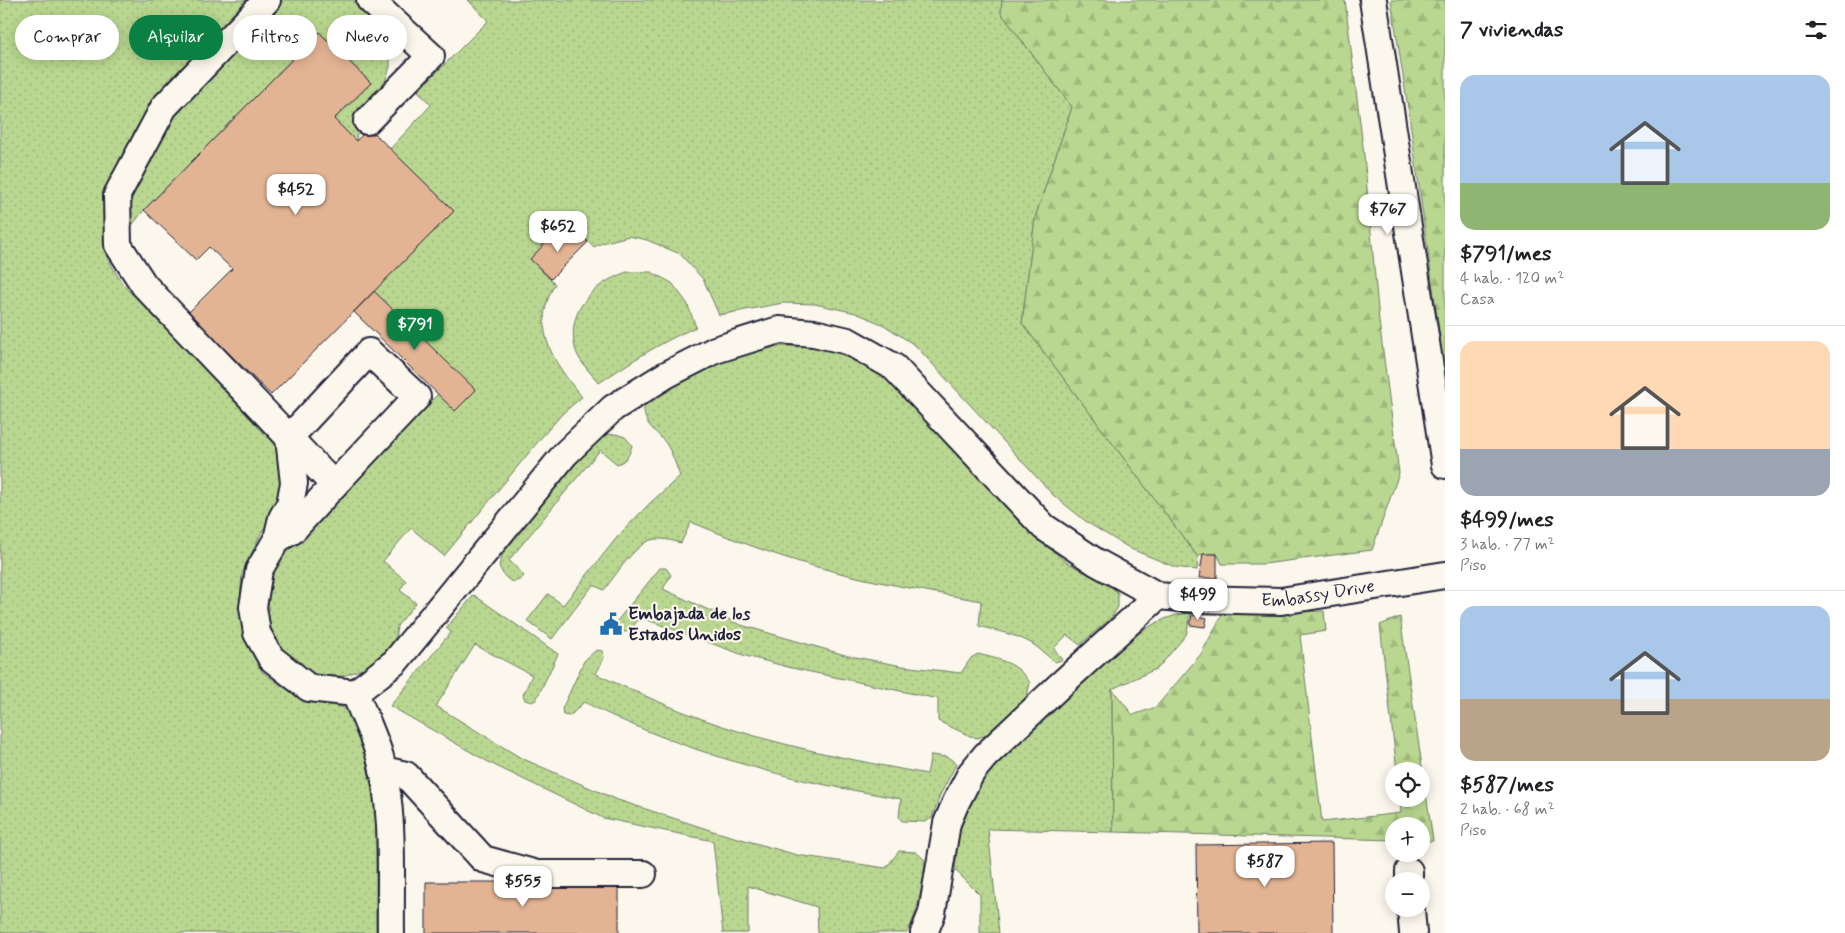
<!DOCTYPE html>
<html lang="es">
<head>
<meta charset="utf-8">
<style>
  body { margin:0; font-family:Mynerve,sans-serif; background:#f6f6f6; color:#202124; height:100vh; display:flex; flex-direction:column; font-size:19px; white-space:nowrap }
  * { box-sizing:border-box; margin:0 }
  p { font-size:16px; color:#757577 }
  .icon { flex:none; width:28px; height:28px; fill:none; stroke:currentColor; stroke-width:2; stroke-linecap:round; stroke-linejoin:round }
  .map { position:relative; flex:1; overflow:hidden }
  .details { display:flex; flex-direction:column; background:#fff; width:400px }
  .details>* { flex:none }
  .top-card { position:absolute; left:15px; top:15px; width:475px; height:45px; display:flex; gap:10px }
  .controls { position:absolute; left:1385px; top:762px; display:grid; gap:10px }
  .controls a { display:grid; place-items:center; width:45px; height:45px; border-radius:50%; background:#fff; box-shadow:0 2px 12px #0003; font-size:25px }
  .price { position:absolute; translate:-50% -42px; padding:0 11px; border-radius:10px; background:#fff; color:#222; font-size:16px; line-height:32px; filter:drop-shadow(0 1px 2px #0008) }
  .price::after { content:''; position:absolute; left:50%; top:30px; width:15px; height:11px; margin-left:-8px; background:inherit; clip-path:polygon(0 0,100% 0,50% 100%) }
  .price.active { background:#0b8043; color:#fff }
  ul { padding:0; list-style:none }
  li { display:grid; align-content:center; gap:10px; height:265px; padding:0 15px }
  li+li { border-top:1px solid #e0e0e0 }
  li span { display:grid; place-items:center; height:155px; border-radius:15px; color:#555 }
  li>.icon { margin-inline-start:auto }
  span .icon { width:90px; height:90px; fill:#fffc; stroke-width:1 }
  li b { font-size:21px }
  h2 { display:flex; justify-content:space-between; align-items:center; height:60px; padding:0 15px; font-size:21px }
  .pill { padding:0 18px; border-radius:22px; background:#fff; box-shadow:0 2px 12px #0003; font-size:18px; line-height:45px }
  .pill.active { background:#0b8043; color:#fff }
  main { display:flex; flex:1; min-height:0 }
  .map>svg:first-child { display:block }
  .grass { fill:url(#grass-dots); stroke:#6e7c66 }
  .forest { fill:url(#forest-firs); stroke:#6e7c66 }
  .building { fill:#e3b494; stroke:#22223b }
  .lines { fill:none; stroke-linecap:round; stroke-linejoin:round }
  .minor-casing { stroke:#22223b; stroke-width:30 }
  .minor { stroke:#fbf7ec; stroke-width:26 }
  .labels { text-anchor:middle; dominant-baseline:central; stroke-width:4.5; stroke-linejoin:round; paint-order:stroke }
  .street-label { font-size:18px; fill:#22223b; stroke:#fbf7ec }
  .poi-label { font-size:18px; font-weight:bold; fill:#22223b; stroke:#fbf7ec; text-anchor:start }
</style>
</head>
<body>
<main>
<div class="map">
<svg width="1445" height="933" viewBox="0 0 1445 933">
  <defs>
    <pattern id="grass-dots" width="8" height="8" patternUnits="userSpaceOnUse" patternTransform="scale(1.25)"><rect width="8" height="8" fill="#b9d790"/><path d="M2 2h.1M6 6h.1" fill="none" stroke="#9fb87d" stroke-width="1.8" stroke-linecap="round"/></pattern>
    <pattern id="forest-firs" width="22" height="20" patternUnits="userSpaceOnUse" patternTransform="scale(1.25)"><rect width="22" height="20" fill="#b9d790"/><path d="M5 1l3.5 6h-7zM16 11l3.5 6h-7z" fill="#9fb87d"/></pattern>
  </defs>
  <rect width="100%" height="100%" fill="#fbf7ec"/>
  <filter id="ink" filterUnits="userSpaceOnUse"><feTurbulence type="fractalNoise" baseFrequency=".02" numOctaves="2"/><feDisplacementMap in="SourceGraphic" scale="10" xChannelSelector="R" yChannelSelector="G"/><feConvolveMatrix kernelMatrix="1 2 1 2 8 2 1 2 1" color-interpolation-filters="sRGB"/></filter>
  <g filter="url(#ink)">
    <!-- grass -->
    <path class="grass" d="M 0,0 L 247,0 L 191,59 L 160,96 L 112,179 L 103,211 L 104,235 L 108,259 L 123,285 L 268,433 L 282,452 L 280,509 L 262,531 L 242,574 L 240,600 L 242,624 L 250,649 L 262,671 L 280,685 L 298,696 L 322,704 L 342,707 L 351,713 L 368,761 L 376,812 L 376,933 L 0,933 Z
      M 278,0 L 353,0 L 378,20 L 390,42 L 390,67 L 383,88 L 358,122 L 356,141 L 334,119 L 371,83 L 319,32 L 144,210 L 127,232 L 127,207 L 135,185 L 175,113 Z
      M 468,0 L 1002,0 L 1001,13 L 1072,107 L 1035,218 L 1022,323 L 1198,557 L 1197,570 L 1175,567 L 1131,549 L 1088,523 L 1053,495 L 916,346 L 884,325 L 856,313 L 815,304 L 783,303 L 719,315 L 703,279 L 680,254 L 647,240 L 629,236 L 602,243 L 594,247 L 575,229 L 561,243 L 554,236 L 530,259 L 555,284 C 529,328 554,363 582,397 L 563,413 L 541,438 L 444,556 L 411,528 L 383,561 L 406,581 L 400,590 L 416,603 L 397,626 L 396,636 L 387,651 L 368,667 L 343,676 L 318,676 L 295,663 L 279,648 L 270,626 L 267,605 L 267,587 L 274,564 L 288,544 L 438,394 L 374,291 L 454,211 L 390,149 L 431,105 L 418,91 L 488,21 Z
      M 627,272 L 651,272 L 672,283 L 687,303 L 696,327 C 659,343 632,361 599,383 C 591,373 578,361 575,348 C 566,310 594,283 627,272 Z
      M 781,346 L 813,346 L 846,354 L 895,383 L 1020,523 L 1066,562 L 1112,587 L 1118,593 L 1118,607 L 1111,618 L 1080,645 L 1067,635 L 1054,648 L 1062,660 L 1055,662 C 1047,656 1037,646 1029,642 C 1014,634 996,631 979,626 L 981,601 C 926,591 871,582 817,567 C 773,555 732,539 691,522 L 681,543 C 670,540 656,536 646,542 C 629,553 616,575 604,590 L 593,585 L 552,639 L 527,621 L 548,594 L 563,605 L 619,535 L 650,503 L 680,476 C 676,466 673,454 667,445 C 657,430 642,426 644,404 C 689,373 728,356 781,346 Z
      M 616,434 L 625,437 L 632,445 C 630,455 626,461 617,464 L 600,450 L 509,560 L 524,576 C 513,588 503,578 499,565 L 505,548 L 594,442 L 604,435 Z
      M 660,568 L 666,568 L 671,575 L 663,589 L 741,625 L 845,655 L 902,666 L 961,673 L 971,658 L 978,654 C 1001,660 1017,662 1030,683 L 1027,696 L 988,735 L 977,738 L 970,736 L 938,721 L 938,699 L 792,668 L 746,656 L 639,617 L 631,631 L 624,632 L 617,627 L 617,621 Z
      M 474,595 L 558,654 L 536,700 L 531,702 L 525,700 L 523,695 L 532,675 L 475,645 L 436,706 L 521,758 L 618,800 L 713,831 L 797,855 L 886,868 L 899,851 L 916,852 L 925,860 C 923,885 919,910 907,933 L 818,933 L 817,907 L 748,886 L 748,933 L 723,933 L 713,841 L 603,818 L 492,764 L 390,706 L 451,632 L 446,628 Z
      M 1191,613 L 1186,635 L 1158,668 L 1112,689 L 1113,832 L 988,829 L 999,933 L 980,933 L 980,895 L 955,870 L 960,818 L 980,781 L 996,764 C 1021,740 1047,717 1072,693 C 1104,664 1145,615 1191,613 Z
      M 596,650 L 603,651 L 604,658 L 596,674 C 642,695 689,716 738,731 C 800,750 863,762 927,774 L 931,755 L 947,757 L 957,763 L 940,795 L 932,818 L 925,822 L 902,821 L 899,817 L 901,799 C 870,793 838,788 807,781 C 731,763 654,738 584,702 L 570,716 L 563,715 L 562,709 L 584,661 Z"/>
    <!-- forest -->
    <path class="forest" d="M 1002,0 L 1345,0 L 1364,155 L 1379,321 L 1399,473 L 1372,550 L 1264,564 L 1222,564 L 1217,554 L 1203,554 L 1198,557 L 1022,323 L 1035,218 L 1072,107 L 1001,13 Z
      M 1391,0 L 1445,0 L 1445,375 L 1409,114 Z
      M 1324,611 L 1326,631 L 1300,635 L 1322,822 L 1401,813 L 1400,799 L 1421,799 L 1421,771 L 1397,771 L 1380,625 L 1400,617 L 1433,841 L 1421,841 L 1421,826 L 1394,826 L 1394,840 L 1113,832 L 1112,689 L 1133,715 L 1156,707 L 1201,654 L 1222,615 Z"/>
    <!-- building -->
    <path class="building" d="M 319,32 L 371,83 L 334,119 L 356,141 L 369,128 L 454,211 L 271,395 L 188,313 L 232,269 L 209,247 L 196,260 L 144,210 Z
      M 575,229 L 588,242 L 551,279 L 530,259 L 553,235 L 561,243 Z
      M 374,291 L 476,390 L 455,411 L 354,312 Z
      M 1203,554 L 1217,554 L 1217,578 L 1199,578 Z
      M 1192,615 L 1207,618 L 1205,627 L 1190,625 Z
      M 1332,843 L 1333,933 L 1197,933 L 1196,845 Z
      M 426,882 L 619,882 L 619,933 L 426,933 Z"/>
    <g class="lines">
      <defs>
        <g id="minor">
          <path d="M 267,0 L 164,107 L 117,195 L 118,245 L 144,285 L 334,485 L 292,531 L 277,539"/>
          <path d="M 1373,0 L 1445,465"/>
          <path d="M 367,121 L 431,56 L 370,0"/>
          <path id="s1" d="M 334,485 L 417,397 L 369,352 L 289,438 L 294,483 L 290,504 L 282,518 L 277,539 L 259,570 L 253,607 L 257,633 L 271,658 L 309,688 L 355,693 L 395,662 L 565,454 L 613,408 L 666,375 L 715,350 L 779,330 L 814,333 L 848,341 L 894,367 L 1044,527 L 1096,562 L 1158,596 L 1193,599 L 1281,601 L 1445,575"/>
          <path d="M 355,693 C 363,714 374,736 380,757 C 395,814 390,875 391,933"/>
          <path d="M 383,770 L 406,775 L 483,859 L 537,874 L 643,874"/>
          <path d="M 1409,871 L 1409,881"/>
          <path d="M 1411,909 L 1413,933"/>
          <path d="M 924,933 L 932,913 L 947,823 L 956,802 L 971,773 L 985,756 L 1058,687 L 1158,596"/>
        </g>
      </defs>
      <!-- minor casing -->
      <use href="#minor" class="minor-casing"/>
      <!-- minor -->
      <use href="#minor" class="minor"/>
    </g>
  </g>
  <!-- icons -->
  <defs>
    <symbol id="civic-bare" viewBox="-9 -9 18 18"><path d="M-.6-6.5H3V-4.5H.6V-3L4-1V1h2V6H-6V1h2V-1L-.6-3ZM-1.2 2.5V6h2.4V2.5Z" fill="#1f6fb2" stroke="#fbf7ec" stroke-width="2.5" paint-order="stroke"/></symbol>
  </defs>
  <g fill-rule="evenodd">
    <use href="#civic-bare" x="595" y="608" width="32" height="32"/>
  </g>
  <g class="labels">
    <!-- street labels -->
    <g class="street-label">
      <text stroke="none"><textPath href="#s1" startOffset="1838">Embassy Drive</textPath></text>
    </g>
    <!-- poi labels -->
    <g class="poi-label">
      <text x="628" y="614">Embajada de los<tspan x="628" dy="21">Estados Unidos</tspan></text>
    </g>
  </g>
</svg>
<div class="controls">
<a><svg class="icon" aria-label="locate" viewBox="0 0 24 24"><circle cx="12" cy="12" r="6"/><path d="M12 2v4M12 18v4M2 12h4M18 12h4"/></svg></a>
<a>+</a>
<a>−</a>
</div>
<b class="price" style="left:296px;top:216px">$452</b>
<b class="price" style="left:1388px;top:236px">$767</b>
<b class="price" style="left:558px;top:253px">$652</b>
<b class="price active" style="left:415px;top:351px">$791</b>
<b class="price" style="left:1198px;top:621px">$499</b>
<b class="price" style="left:1265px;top:888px">$587</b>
<b class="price" style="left:523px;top:908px">$555</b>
<div class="top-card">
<a class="pill">Comprar</a>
<a class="pill active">Alquilar</a>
<a class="pill">Filtros</a>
<a class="pill">Nuevo</a>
</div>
</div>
<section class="details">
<h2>7 viviendas<svg class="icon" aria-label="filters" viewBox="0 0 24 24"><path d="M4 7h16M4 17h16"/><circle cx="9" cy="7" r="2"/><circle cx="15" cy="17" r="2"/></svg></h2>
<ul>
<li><span style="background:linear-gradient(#a9c7e8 70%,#8fb573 0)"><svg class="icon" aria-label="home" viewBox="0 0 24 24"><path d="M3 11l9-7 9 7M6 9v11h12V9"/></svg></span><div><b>$791/mes</b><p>4 hab. · 120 m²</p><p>Casa</p></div></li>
<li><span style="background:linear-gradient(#ffd9b3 70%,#9aa5b1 0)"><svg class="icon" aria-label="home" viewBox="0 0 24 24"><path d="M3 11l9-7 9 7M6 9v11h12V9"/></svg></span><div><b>$499/mes</b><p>3 hab. · 77 m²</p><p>Piso</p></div></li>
<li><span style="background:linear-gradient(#a9c7e8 60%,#b9a48a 0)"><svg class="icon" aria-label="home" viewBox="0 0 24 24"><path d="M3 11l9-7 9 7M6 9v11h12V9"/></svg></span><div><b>$587/mes</b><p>2 hab. · 68 m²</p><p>Piso</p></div></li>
</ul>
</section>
</main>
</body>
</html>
